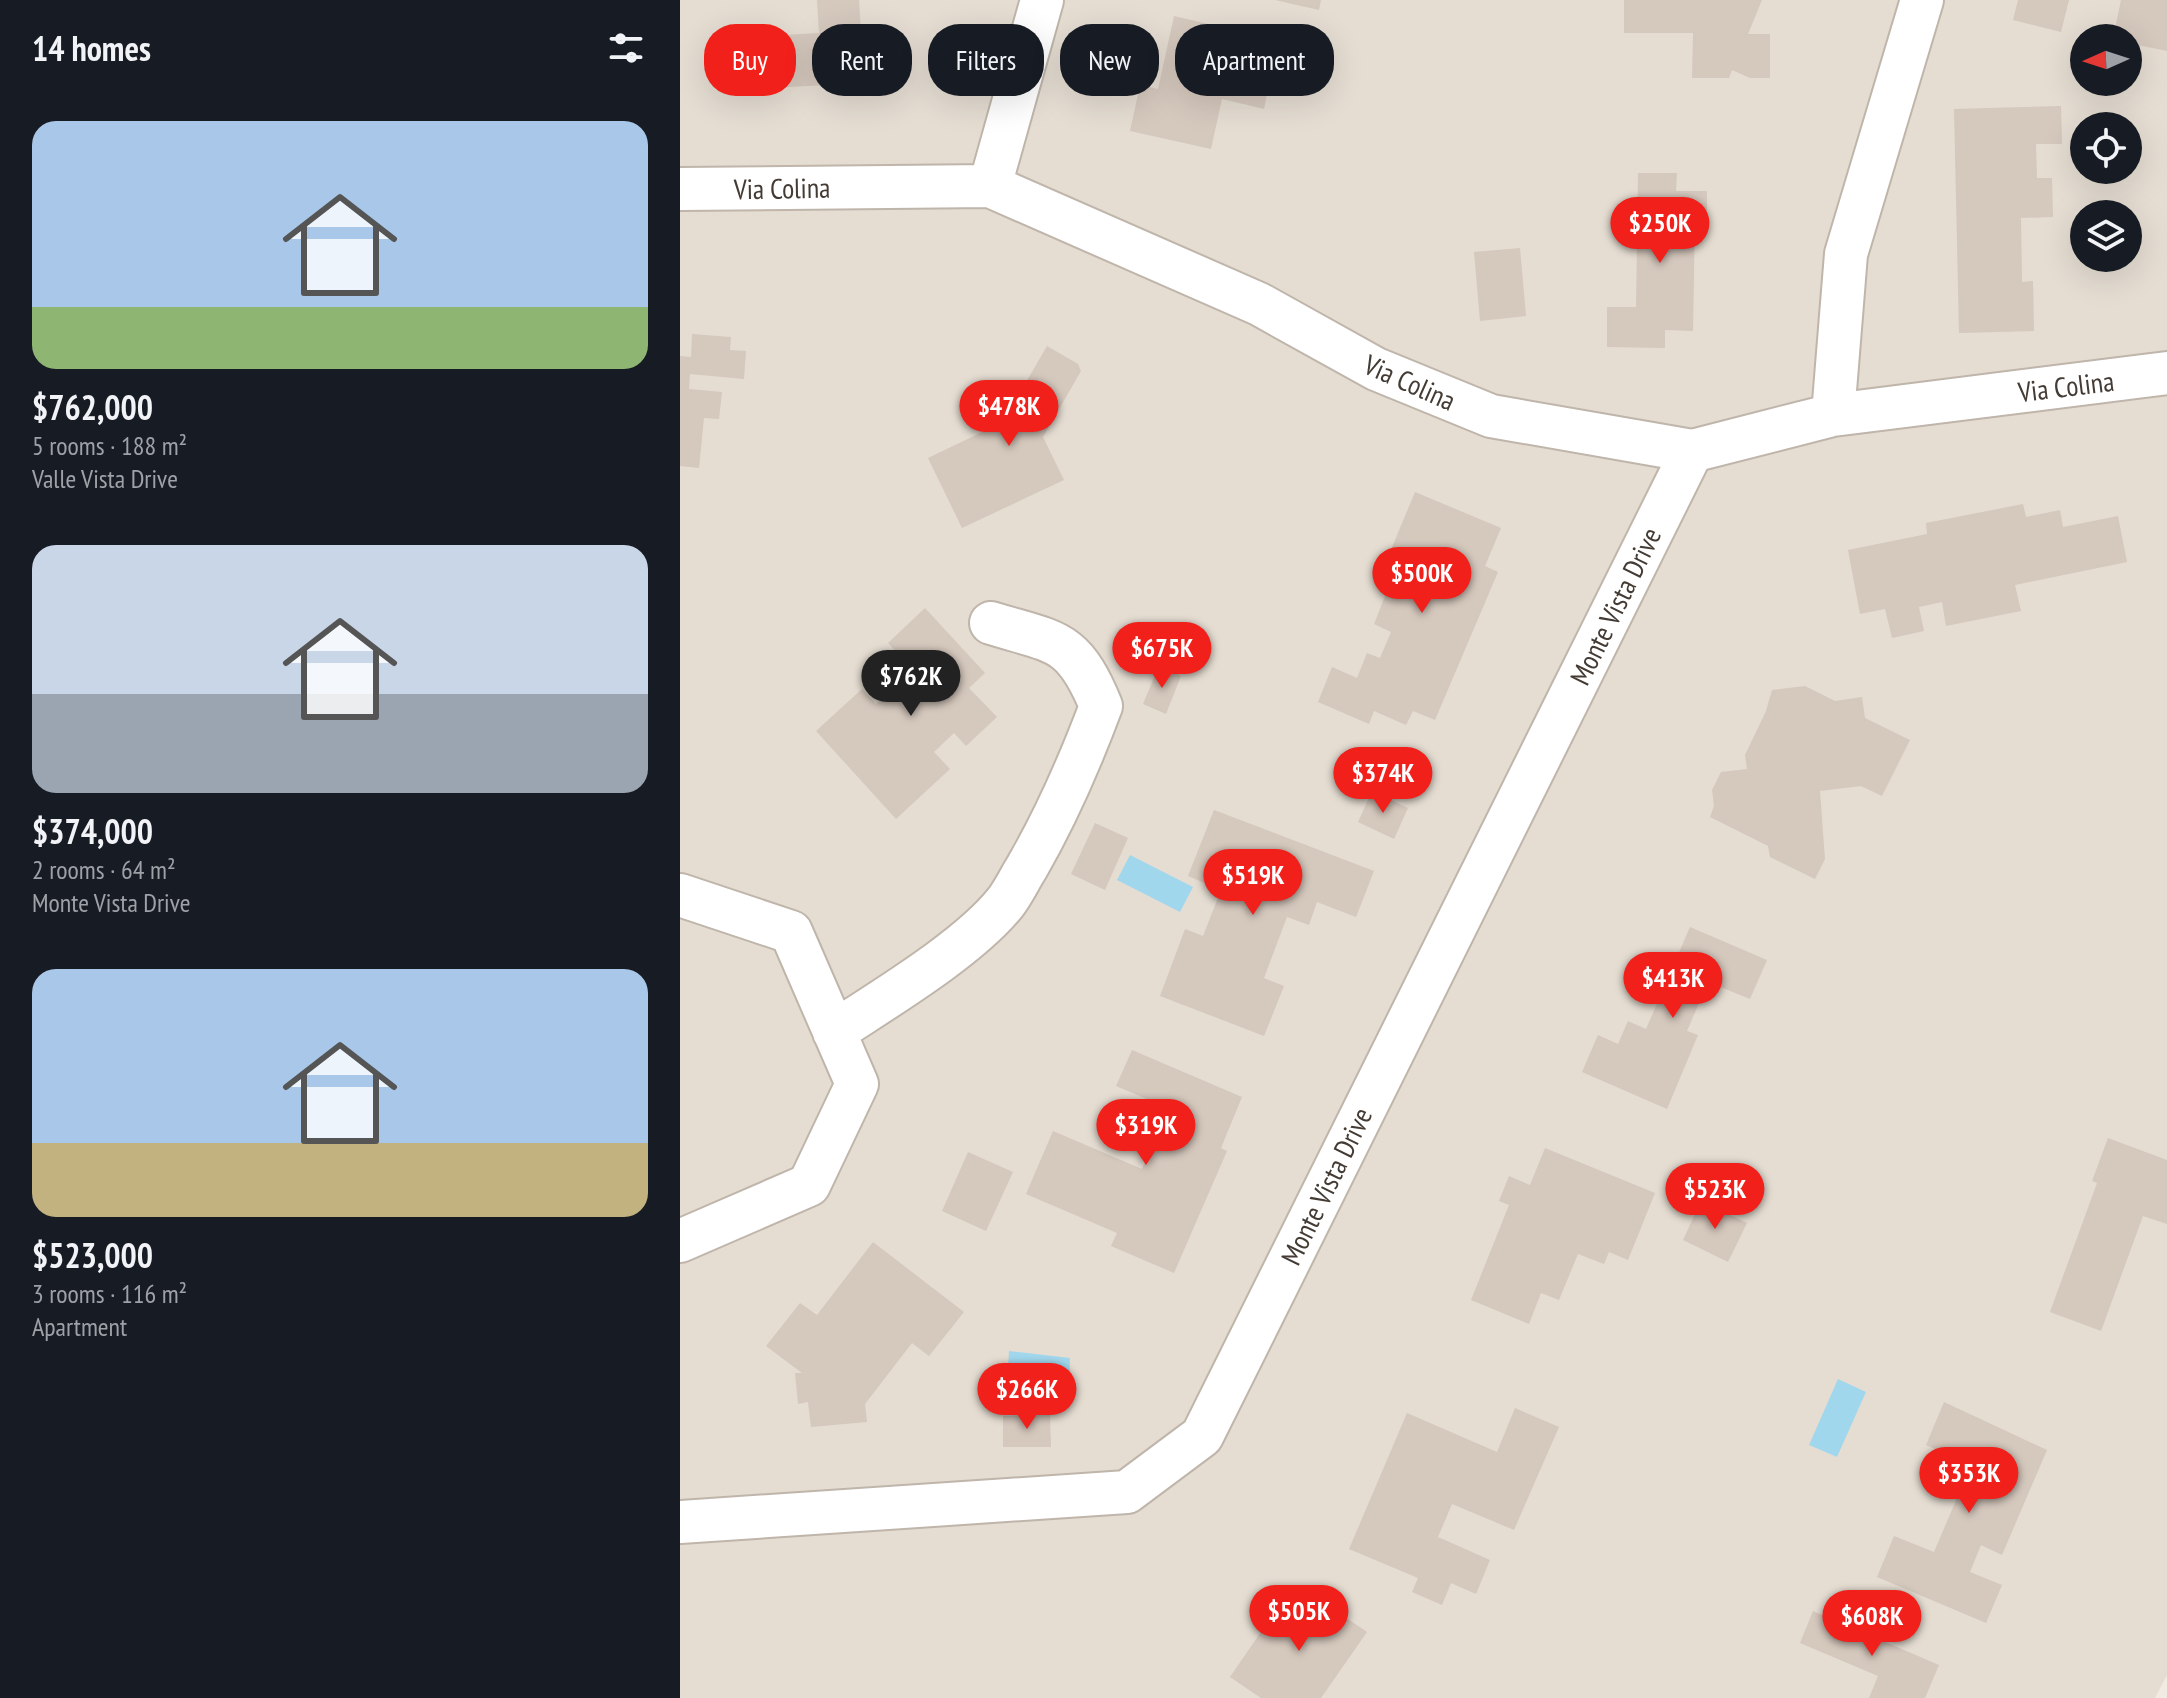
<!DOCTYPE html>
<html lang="en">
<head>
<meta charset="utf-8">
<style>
  body { margin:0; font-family:"PT Sans Narrow",sans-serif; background:#242831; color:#f1f3f6; height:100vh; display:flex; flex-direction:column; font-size:30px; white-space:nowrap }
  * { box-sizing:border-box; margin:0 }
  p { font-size:26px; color:#9ea1a6 }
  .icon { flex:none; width:44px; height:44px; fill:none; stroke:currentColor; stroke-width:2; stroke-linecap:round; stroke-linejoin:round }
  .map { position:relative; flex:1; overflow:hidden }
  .panel { display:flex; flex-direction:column; background:#171b24; width:680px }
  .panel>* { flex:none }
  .guide { position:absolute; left:24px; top:24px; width:760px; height:72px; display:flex; gap:16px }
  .needle { width:52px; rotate:267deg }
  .tools { position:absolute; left:1390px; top:24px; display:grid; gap:16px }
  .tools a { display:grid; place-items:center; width:72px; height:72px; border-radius:50%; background:#171b24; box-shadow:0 8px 32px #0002; font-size:40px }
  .price { position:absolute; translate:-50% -68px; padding:0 18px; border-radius:28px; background:#f1201b; color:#fff; font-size:26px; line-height:52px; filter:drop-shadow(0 2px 4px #0008) }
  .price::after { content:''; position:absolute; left:50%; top:48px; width:24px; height:18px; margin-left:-12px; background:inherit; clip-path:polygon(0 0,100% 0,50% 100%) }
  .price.selected { background:#222; color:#fff }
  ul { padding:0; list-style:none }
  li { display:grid; align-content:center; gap:16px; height:424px; padding:0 32px }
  li span { display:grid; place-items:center; height:248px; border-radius:24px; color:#555 }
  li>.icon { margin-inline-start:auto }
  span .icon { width:144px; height:144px; fill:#fffc; stroke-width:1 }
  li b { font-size:34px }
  h2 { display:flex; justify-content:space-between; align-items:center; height:96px; padding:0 32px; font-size:34px }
  .chip { padding:0 28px; border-radius:32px; background:#171b24; box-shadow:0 8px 32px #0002; font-size:28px; line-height:72px }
  .chip.selected { background:#f1201b; color:#fff }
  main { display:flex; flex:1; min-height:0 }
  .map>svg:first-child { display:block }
  .residential { fill:#e5ddd2; fill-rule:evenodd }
  .water { fill:#a1d7ed }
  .building { fill:#d5c8bd }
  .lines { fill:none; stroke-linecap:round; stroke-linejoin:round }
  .minor-casing { stroke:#bfb5aa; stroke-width:46 }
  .minor { stroke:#fff; stroke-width:42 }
  .labels { text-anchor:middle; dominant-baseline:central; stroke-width:6; stroke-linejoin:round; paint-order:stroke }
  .street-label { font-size:28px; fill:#433b34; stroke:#fff }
</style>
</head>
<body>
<main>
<section class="panel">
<h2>14 homes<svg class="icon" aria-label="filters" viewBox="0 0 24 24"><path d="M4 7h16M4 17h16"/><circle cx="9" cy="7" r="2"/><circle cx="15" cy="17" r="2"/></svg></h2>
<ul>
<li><span style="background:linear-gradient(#a9c7e8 75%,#8fb573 0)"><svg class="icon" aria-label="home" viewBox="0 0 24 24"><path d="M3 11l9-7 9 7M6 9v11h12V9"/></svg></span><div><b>$762,000</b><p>5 rooms · 188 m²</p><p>Valle Vista Drive</p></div></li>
<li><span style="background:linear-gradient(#c9d6e8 60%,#9aa5b1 0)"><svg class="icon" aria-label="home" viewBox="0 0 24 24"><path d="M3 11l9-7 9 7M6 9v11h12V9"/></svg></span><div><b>$374,000</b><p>2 rooms · 64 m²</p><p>Monte Vista Drive</p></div></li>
<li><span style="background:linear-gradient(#a9c7e8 70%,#c2b280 0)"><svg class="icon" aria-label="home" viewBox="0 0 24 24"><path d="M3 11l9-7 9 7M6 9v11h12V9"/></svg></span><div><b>$523,000</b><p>3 rooms · 116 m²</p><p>Apartment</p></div></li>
</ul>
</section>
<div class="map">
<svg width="1487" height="1698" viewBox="0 0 1487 1698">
  <rect width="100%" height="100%" fill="#f1ebe4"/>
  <!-- residential -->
  <path class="residential" d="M 0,0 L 1487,0 L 1487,1675 L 1475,1698 L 0,1698 ZM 1404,38 L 1448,38 L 1448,82 L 1404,82 ZM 1404,126 L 1448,126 L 1448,170 L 1404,170 ZM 1404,214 L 1448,214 L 1448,258 L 1404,258 Z"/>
  <!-- water -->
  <path class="water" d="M 450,855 L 513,887 L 500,912 L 437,880 Z
    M 329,1351 L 390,1358 L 389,1385 L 327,1386 Z
    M 1158,1379 L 1186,1392 L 1157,1457 L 1129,1445 Z"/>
  <!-- building -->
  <path class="building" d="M 137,0 L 179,0 L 182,49 L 199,48 L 201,82 L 52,90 L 49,38 L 139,33 Z
    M 595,0 L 641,0 L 639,10 Z
    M 944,0 L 1082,0 L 1068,34 L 1090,34 L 1090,78 L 1070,78 L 1052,70 L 1049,78 L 1012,78 L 1013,33 L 944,33 Z
    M 1338,0 L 1389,0 L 1381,32 L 1333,20 Z
    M 1441,0 L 1487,0 L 1487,51 L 1448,43 L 1448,38 L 1433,38 Z
    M 494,16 L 558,31 L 552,57 L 593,66 L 584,109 L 542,99 L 531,149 L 450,131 L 460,85 L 478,89 Z
    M 1381,106 L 1382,144 L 1356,144 L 1357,178 L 1372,178 L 1373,217 L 1341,218 L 1342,282 L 1353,281 L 1354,331 L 1279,333 L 1274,109 Z
    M 958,173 L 997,173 L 996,191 L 1027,191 L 1027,216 L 1015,216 L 1013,331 L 985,330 L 985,348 L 927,347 L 927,307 L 956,307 Z
    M 840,248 L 846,316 L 800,321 L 794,252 Z
    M 12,334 L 51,337 L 50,350 L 66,351 L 64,379 L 10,374 L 9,389 L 42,392 L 39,419 L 24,418 L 19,468 L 0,466 L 0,356 L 11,357 Z
    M 367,346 L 398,364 L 401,371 L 363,437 L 384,480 L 282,528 L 248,458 L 323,422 Z
    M 735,492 L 821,528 L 805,566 L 818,572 L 755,720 L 733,711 L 726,725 L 694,711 L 689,724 L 638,702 L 652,667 L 677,678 L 687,653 L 700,658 L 711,632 L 694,624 L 711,581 L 700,576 Z
    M 1343,504 L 1346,517 L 1380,510 L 1383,527 L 1438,516 L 1447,562 L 1335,585 L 1341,611 L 1266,626 L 1262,602 L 1239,607 L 1244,631 L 1212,638 L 1205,609 L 1180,614 L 1168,550 L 1247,534 L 1246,523 Z
    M 245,608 L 305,673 L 289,688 L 317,717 L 286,746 L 274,733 L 254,752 L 270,769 L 216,819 L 136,731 L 182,689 L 196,704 L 233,670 L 208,643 Z
    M 479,666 L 501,676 L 486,714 L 463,704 Z
    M 1125,686 L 1155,701 L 1182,697 L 1185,718 L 1230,740 L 1202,796 L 1181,786 L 1140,791 L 1145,859 L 1135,879 L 1090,857 L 1088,846 L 1030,817 L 1034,806 L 1032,790 L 1041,772 L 1067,769 L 1065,755 L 1086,711 L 1092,690 Z
    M 692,791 L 728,808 L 714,839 L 678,822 Z
    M 534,810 L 694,871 L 676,917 L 637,902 L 629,925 L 607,917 L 584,978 L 604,986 L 584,1036 L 480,996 L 505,929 L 523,936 L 541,890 L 508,876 Z
    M 415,823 L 448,838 L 425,890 L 391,874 Z
    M 1010,927 L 1087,960 L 1070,999 L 1028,982 L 1007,1031 L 1018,1035 L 987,1109 L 902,1072 L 918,1035 L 938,1044 L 948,1021 L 966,1029 Z
    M 452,1050 L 562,1097 L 541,1148 L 547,1151 L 494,1273 L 431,1246 L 437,1233 L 346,1194 L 373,1131 L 462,1169 L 488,1108 L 436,1086 Z
    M 1428,1138 L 1487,1160 L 1487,1224 L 1463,1216 L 1421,1331 L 1370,1312 L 1417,1183 L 1412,1181 Z
    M 865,1148 L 975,1193 L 948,1260 L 929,1252 L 924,1264 L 898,1254 L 879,1300 L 861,1293 L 849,1324 L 791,1300 L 829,1205 L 819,1201 L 829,1176 L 850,1185 Z
    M 288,1152 L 333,1172 L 306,1231 L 262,1211 Z
    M 1021,1201 L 1067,1223 L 1048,1262 L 1003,1240 Z
    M 193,1242 L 284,1312 L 249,1356 L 232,1343 L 185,1404 L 187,1422 L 131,1427 L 128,1402 L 118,1404 L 115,1373 L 122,1373 L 86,1346 L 120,1303 L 137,1315 Z
    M 1264,1402 L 1367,1450 L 1322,1555 L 1301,1545 L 1290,1572 L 1322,1585 L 1306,1623 L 1197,1577 L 1214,1536 L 1254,1552 L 1291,1465 L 1246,1445 Z
    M 835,1408 L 879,1427 L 834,1530 L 772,1504 L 758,1537 L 810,1560 L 796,1594 L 771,1583 L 762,1605 L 732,1592 L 738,1578 L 669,1549 L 727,1413 L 817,1452 Z
    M 370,1415 L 371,1447 L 323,1447 L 323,1416 Z
    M 630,1593 L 687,1632 L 641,1698 L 581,1698 L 550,1677 L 596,1610 L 611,1621 Z
    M 1133,1611 L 1259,1665 L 1245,1698 L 1189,1698 L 1198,1676 L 1120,1643 Z"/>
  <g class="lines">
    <defs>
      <path id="minor" d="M 310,186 L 362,0
        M 0,189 L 310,186 L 579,304 L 696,369 L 811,416 L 1012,451 L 1153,415 L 1487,373
        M 1153,415 L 1166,254 L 1242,0
        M 0,895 L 111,932 L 177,1084 L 129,1185 L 0,1241
        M 154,1032 C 204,999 288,949 325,903 C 333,893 340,878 347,867 C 377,815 400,762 421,706 C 393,638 376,643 311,623
        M 0,1522 L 447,1492 L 522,1436 L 1012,451"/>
    </defs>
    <!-- minor casing -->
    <use href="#minor" class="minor-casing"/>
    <!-- minor -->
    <use href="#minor" class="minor"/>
  </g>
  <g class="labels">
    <!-- street labels -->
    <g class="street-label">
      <text transform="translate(102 188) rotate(-1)">Via Colina</text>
      <text transform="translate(730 382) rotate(24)">Via Colina</text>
      <text transform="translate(1386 386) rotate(-7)">Via Colina</text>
      <text transform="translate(935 606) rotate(-64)">Monte Vista Drive</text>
      <text transform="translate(646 1186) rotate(-64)">Monte Vista Drive</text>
    </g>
  </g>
</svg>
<div class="tools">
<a><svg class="needle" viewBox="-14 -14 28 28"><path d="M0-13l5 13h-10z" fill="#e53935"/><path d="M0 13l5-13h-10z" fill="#9ea1a6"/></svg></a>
<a><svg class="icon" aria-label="locate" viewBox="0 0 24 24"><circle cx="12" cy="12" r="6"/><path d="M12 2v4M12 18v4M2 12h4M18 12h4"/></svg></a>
<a><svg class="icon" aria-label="layers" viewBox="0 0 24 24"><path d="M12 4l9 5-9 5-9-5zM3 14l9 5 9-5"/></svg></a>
</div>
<b class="price" style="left:980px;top:265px">$250K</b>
<b class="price" style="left:329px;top:448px">$478K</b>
<b class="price" style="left:742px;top:615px">$500K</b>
<b class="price" style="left:482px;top:690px">$675K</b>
<b class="price selected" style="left:231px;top:718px">$762K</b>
<b class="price" style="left:703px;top:815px">$374K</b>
<b class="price" style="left:573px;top:917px">$519K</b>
<b class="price" style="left:993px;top:1020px">$413K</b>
<b class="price" style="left:466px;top:1167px">$319K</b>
<b class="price" style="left:1035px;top:1231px">$523K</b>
<b class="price" style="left:347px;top:1431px">$266K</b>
<b class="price" style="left:1289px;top:1515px">$353K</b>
<b class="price" style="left:619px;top:1653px">$505K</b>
<b class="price" style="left:1192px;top:1658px">$608K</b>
<div class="guide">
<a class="chip selected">Buy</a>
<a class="chip">Rent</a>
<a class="chip">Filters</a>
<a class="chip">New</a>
<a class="chip">Apartment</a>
</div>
</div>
</main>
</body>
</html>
